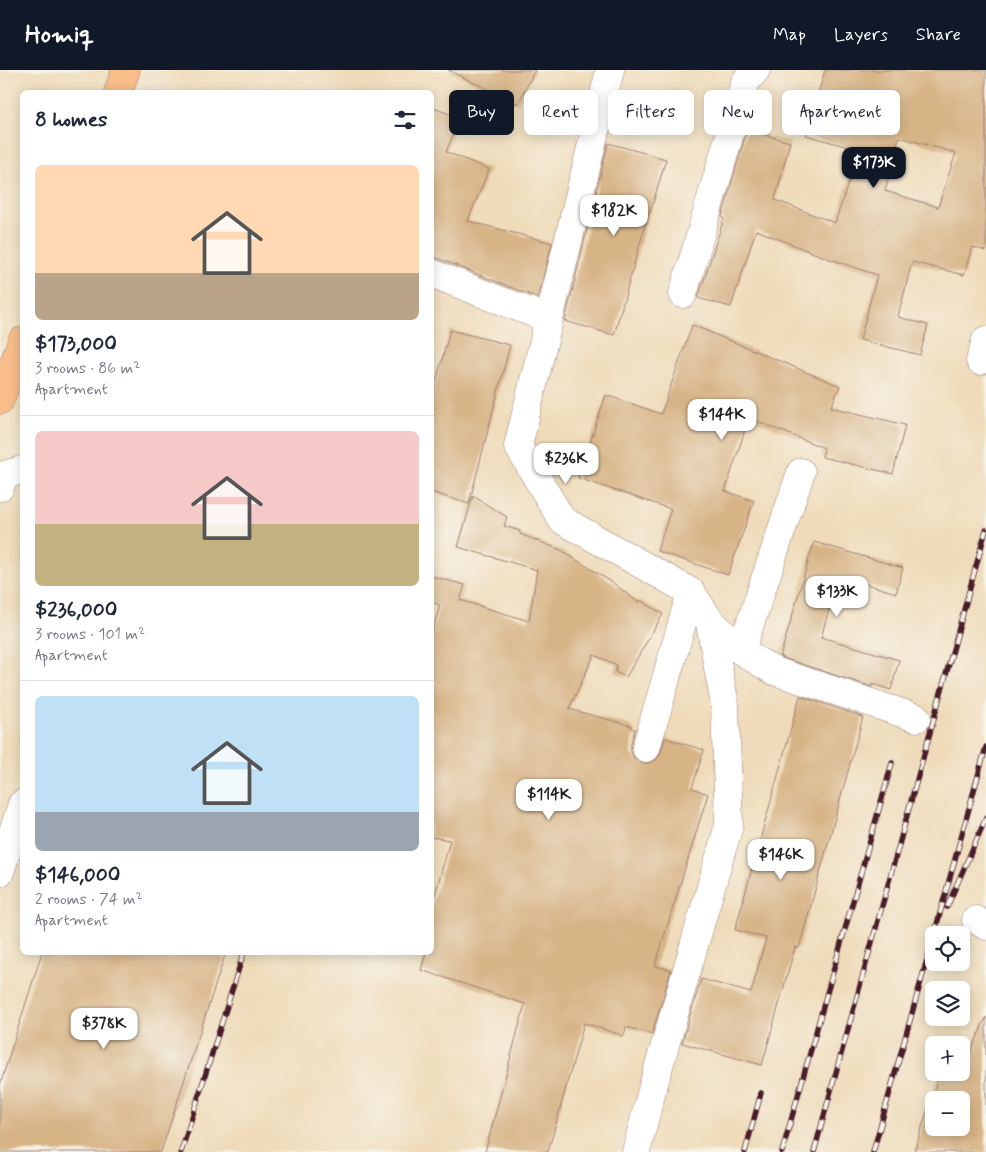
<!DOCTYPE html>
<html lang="en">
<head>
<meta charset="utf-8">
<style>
  body { margin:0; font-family:Mynerve,sans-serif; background:#f6f6f7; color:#1f2937; height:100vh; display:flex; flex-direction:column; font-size:19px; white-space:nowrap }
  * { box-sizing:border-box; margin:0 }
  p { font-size:16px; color:#747a83 }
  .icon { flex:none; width:28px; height:28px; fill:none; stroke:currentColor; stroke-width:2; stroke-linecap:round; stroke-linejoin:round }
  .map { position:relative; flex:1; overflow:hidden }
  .details { position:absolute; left:20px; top:20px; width:414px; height:865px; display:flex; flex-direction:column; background:#fff; border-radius:8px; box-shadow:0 2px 12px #0003 }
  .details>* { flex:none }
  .hud { position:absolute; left:449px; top:20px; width:461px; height:45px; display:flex; gap:10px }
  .controls { position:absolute; left:925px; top:856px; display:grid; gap:10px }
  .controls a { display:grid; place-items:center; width:45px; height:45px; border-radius:8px; background:#fff; box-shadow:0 2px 12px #0003; font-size:25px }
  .price { position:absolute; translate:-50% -42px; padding:0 11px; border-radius:10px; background:#fff; color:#222; font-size:16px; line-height:32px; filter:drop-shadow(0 1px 2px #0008) }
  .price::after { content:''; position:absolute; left:50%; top:30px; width:15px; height:11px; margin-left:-8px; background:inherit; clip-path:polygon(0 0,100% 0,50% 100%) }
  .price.on { background:#111827; color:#fff }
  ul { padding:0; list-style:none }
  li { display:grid; align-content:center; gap:10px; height:265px; padding:0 15px }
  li+li { border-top:1px solid #e0e1e3 }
  li span { display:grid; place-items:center; height:155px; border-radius:8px; color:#555 }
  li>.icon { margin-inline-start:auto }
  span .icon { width:90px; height:90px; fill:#fffc; stroke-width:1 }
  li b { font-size:21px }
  h2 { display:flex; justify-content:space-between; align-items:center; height:60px; padding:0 15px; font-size:21px }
  .pill { padding:0 18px; border-radius:8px; background:#fff; box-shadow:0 2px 12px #0003; font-size:18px; line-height:45px }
  .pill.on { background:#111827; color:#fff }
  header { display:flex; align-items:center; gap:30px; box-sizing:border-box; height:70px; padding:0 25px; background:#111827; color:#fff }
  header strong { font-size:24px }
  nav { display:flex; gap:28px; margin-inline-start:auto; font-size:18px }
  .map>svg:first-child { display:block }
  .building { fill:#d7b486; fill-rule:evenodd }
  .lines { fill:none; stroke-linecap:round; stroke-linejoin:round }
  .minor-casing { stroke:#9c7d72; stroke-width:29 }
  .major-casing { stroke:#9c7d72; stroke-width:29 }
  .minor { stroke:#fff; stroke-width:28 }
  .major { stroke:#f8bd89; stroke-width:28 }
  .rail-casing { stroke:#4a1f2b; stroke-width:5.5 }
  .rail { stroke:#f7f3e8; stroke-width:4; stroke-dasharray:11; stroke-linecap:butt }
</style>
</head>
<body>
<header>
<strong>Homiq</strong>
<nav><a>Map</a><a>Layers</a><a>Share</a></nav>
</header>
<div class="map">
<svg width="986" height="1082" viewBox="0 0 986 1082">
  <rect width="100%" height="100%" fill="#f7f3e8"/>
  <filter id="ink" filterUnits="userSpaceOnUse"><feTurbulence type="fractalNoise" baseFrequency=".02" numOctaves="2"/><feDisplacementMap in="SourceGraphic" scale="10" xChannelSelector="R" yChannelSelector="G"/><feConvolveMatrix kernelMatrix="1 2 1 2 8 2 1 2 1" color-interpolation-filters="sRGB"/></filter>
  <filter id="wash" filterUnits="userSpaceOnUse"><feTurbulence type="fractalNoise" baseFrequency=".0096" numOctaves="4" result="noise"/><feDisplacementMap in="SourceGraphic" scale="20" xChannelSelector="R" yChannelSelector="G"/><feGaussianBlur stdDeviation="1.12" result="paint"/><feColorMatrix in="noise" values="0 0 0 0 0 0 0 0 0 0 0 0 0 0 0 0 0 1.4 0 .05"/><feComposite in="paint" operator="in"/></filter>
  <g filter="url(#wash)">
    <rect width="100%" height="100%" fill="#efdbba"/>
    <g id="blocks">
      <!-- building -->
      <path class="building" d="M 448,0 L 535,0 L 518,34 Z
        M 825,0 L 986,0 L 986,181 L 972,177 L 964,205 L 912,192 L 898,247 L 928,255 L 920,285 L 860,270 L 877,205 L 824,187 L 756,160 L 731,237 L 698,228 L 724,148 L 722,147 L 747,60 L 790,72 L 775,130 L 835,153 L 859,80 L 806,65 ZM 899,67 L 956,83 L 938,137 L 885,121 Z
        M 431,37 L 460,48 L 446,82 L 489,99 L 468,151 L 552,173 L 538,228 L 437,188 L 431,188 Z
        M 608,73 L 666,89 L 650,143 L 649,142 L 614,265 L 565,251 Z
        M 692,255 L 840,316 L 831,337 L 905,355 L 893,404 L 822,387 L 824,378 L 749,348 L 725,421 L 754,431 L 728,505 L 657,481 L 671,439 L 578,408 L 606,325 L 661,344 Z
        M 450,260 L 510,275 L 469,434 L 431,422 L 431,331 Z
        M 473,426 L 507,447 L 504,456 L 520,461 L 520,464 L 561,480 L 613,513 L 639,533 L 640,530 L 663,544 L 626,607 L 615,602 L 617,595 L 594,585 L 569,639 L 632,656 L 631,658 L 635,659 L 631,674 L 631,682 L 634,688 L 641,693 L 649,693 L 657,689 L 661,682 L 665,668 L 704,680 L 692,718 L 708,724 L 655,896 L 671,900 L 652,964 L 626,957 L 624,966 L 584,953 L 548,1082 L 485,1082 L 525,934 L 421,900 L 426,882 L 431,882 L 431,840 L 450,770 L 431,767 L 431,565 L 440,535 L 431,532 L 431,506 L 465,515 L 460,530 L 529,551 L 537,500 L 458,477 Z
        M 814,472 L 903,498 L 896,523 L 839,506 L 821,567 L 899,590 L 891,620 L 872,614 L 872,617 L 780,587 Z
        M 800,626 L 863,647 L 799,878 L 795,877 L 762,995 L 682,973 L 701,909 L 751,923 L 766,868 L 735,860 Z
        M 42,882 L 226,882 L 161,1082 L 0,1082 L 0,1015 Z
        M 986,947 L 986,1082 L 914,1082 L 940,1002 L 962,1002 ZM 934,1030 L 961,1030 L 961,1058 L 934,1058 Z"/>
    </g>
  </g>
  <g filter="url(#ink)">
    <use href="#blocks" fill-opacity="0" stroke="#9c7d72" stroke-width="1"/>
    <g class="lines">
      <defs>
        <path id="minor" d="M 610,0 L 518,376 L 562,450 L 691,522 L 709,549 L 741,581 L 774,601 L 917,648
          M 431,203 L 548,249
          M 683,224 L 745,12 L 756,0
          M 980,291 L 986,270
          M 0,417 L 4,405 L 22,400
          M 741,581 L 801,402
          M 646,678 L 691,522
          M 0,802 L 22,734
          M 976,850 L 986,856
          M 636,1082 L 652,1020 L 729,755 L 725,635 L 709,549"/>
        <path id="major" d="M 118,22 L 126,0
          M 0,330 L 22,271"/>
      </defs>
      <!-- minor casing -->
      <use href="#minor" class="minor-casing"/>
      <!-- major casing -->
      <use href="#major" class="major-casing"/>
      <!-- minor -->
      <use href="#minor" class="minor"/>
      <!-- major -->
      <use href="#major" class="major"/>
      <defs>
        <path id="rail" d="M 947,837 L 986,748
          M 934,865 L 986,677
          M 181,1082 L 244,882
          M 745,1082 L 761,1023
          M 782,1082 L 892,693
          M 814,1082 L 986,460
          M 873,1082 L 934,865"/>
      </defs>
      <!-- rail casing -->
      <use href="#rail" class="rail-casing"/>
      <!-- rail -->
      <use href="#rail" class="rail"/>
    </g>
  </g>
</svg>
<div class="controls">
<a><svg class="icon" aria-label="locate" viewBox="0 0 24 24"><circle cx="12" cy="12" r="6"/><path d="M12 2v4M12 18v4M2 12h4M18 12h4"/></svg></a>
<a><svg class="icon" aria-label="layers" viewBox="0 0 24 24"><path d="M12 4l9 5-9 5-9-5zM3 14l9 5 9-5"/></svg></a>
<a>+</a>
<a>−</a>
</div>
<b class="price on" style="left:874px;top:119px">$173K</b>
<b class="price" style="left:614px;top:167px">$182K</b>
<b class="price" style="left:722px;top:371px">$144K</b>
<b class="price" style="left:566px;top:415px">$236K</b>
<b class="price" style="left:837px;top:548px">$133K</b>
<b class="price" style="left:549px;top:751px">$114K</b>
<b class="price" style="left:781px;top:811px">$146K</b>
<b class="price" style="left:104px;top:980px">$378K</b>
<div class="hud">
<a class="pill on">Buy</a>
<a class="pill">Rent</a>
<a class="pill">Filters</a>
<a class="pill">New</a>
<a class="pill">Apartment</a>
</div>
<section class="details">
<h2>8 homes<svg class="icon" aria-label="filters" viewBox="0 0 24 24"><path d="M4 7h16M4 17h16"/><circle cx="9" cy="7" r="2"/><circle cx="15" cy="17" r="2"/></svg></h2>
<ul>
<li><span style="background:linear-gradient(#ffd9b3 70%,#b9a48a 0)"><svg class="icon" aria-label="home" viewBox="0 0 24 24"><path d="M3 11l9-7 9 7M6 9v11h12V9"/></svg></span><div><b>$173,000</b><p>3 rooms · 86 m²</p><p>Apartment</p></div></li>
<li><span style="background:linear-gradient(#f6c9c9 60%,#c2b280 0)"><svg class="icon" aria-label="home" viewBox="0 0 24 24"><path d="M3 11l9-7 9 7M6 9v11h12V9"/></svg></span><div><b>$236,000</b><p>3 rooms · 101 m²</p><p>Apartment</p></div></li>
<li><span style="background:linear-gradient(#bfe0f5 75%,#9aa5b1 0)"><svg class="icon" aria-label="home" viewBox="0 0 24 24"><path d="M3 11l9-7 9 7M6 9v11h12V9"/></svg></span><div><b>$146,000</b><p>2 rooms · 74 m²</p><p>Apartment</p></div></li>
</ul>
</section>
</div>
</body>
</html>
